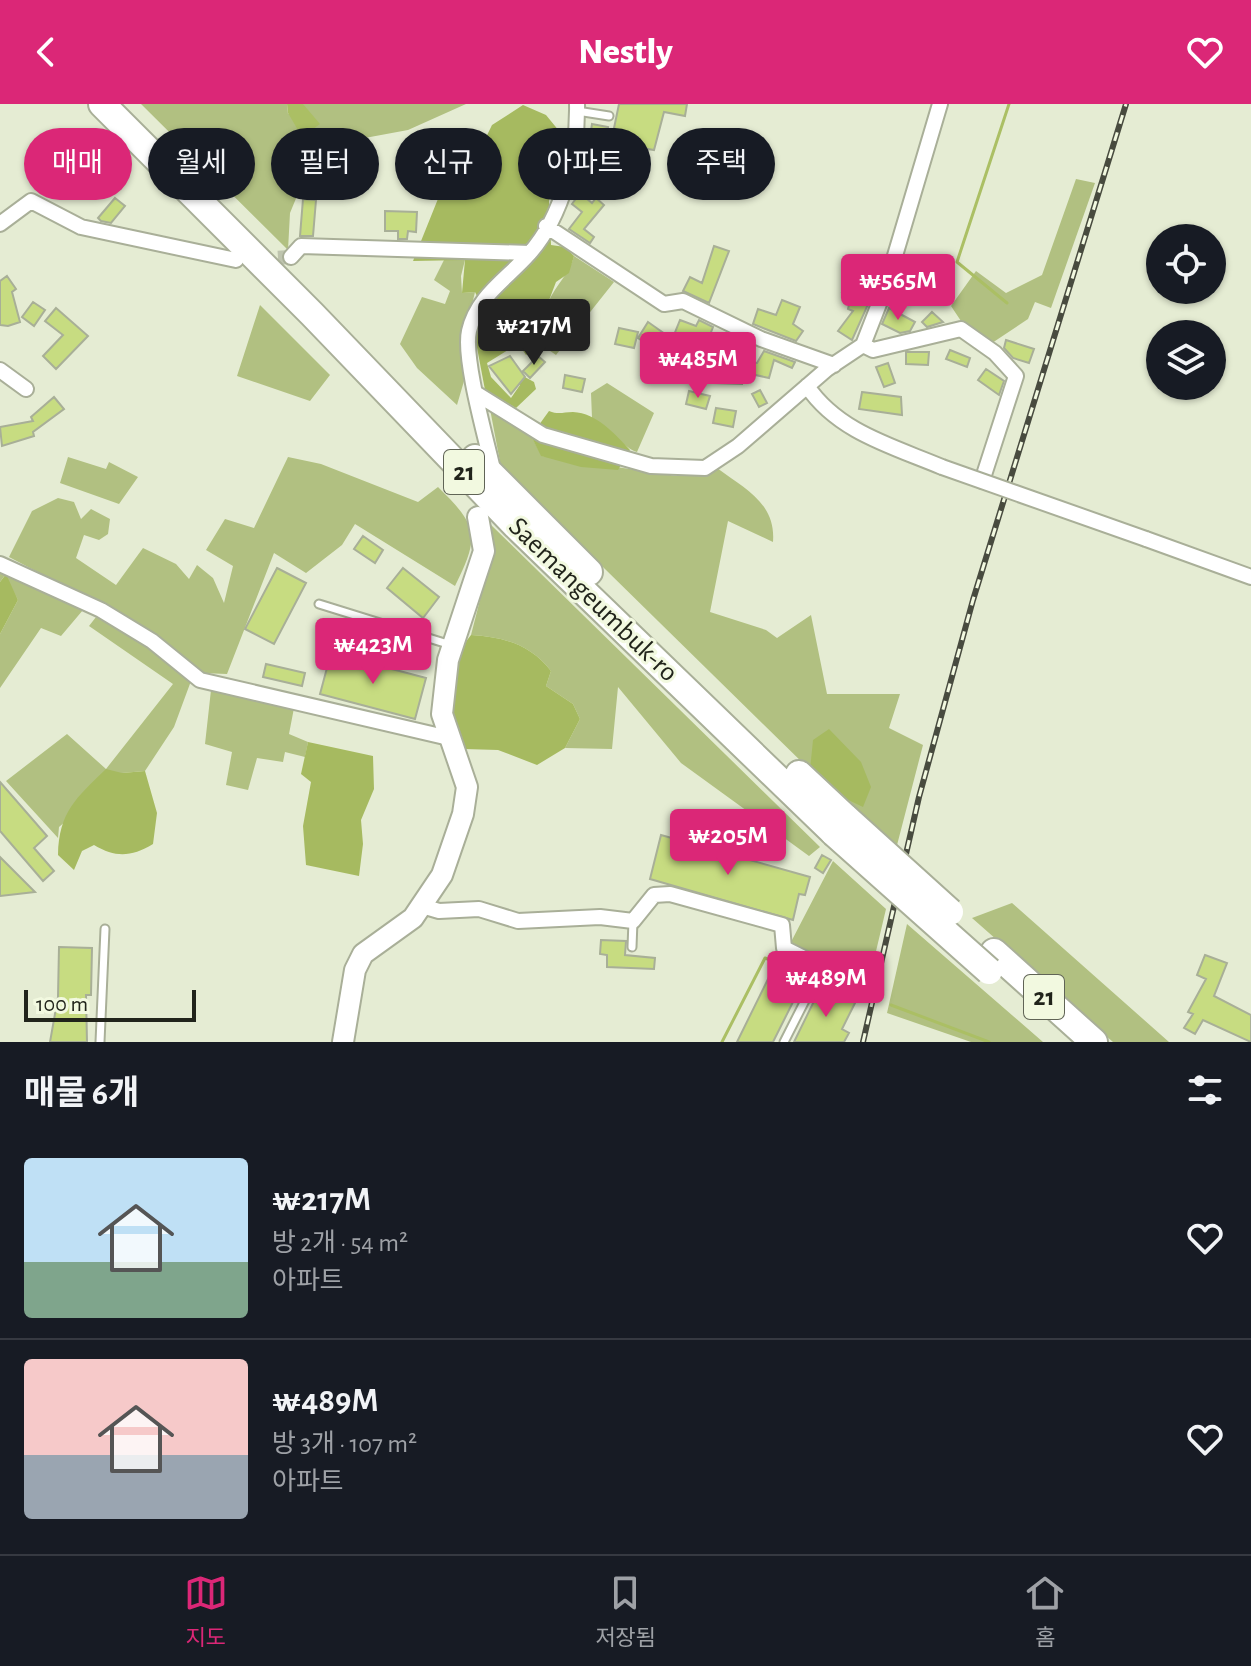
<!DOCTYPE html>
<html lang="ko">
<head>
<meta charset="utf-8">
<style>
  body { margin:0; font-family:"Alegreya Sans","Noto Sans KR",sans-serif; background:#242831; color:#f1f3f6; height:100vh; display:flex; flex-direction:column; font-size:30px; white-space:nowrap }
  * { box-sizing:border-box; margin:0 }
  p { font-size:26px; color:#9ea1a6 }
  .icon { flex:none; width:44px; height:44px; fill:none; stroke:currentColor; stroke-width:2; stroke-linecap:round; stroke-linejoin:round }
  .map { position:relative; height:938px; overflow:hidden }
  .sheet { display:flex; flex-direction:column; background:#171b24; flex:1 }
  .sheet>* { flex:none }
  .banner { position:absolute; left:24px; top:24px; width:800px; height:72px; display:flex; gap:16px }
  .tools { position:absolute; left:1146px; top:120px; display:grid; gap:16px }
  .tools a { display:grid; place-items:center; width:80px; height:80px; border-radius:50%; background:#171b24; box-shadow:0 2px 6px #0004; font-size:40px }
  .scale { position:absolute; left:24px; bottom:20px; width:172px; box-sizing:border-box; padding-left:8px; border:4px solid #21241b; border-top:0; font-size:22px; line-height:28px; white-space:nowrap; color:#21241b; -webkit-text-stroke:6px #f2f9e0; paint-order:stroke }
  .price { position:absolute; translate:-50% -68px; padding:0 18px; border-radius:8px; background:#db2777; color:#fff; font-size:26px; line-height:52px; filter:drop-shadow(0 2px 4px #0008) }
  .price::after { content:''; position:absolute; left:50%; top:48px; width:24px; height:18px; margin-left:-12px; background:inherit; clip-path:polygon(0 0,100% 0,50% 100%) }
  .price.selected { background:#222; color:#fff }
  ul { padding:0; list-style:none }
  li { display:flex; align-items:center; gap:24px; height:200px; padding:0 24px }
  li+li { border-top:2px solid #363941 }
  li span { display:grid; place-items:center; flex:none; width:224px; height:160px; border-radius:8px; color:#555 }
  li>.icon { margin-inline-start:auto }
  span .icon { width:96px; height:96px; fill:#fffc; stroke-width:1 }
  li b { font-size:34px }
  h2 { display:flex; justify-content:space-between; align-items:center; height:96px; padding:0 24px; font-size:34px }
  .chip { padding:0 28px; border-radius:36px; background:#171b24; box-shadow:0 2px 6px #0004; font-size:28px; line-height:72px }
  .chip.selected { background:#db2777; color:#fff }
  header { display:flex; justify-content:space-between; align-items:center; height:104px; padding:0 24px; background:#db2777; color:#fff; font-size:36px; font-weight:800 }
  .dock { display:flex; justify-content:space-around; align-items:center; height:112px; border-top:2px solid #363941; background:#171b24; font-size:22px; color:#9ea1a6 }
  .dock a { display:grid; justify-items:center; gap:4px }
  .dock .selected { color:#db2777 }
  .map>svg:first-child { display:block }
  .green { fill:#b1c081 }
  .forest { fill:#a6ba60 }
  .water { fill:#abbf64 }
  .lines { fill:none; stroke-linecap:round; stroke-linejoin:round }
  .stream { stroke:#abbf64; stroke-width:3 }
  .building { fill:#c7dc81; stroke:#a8af97; stroke-width:2 }
  .street-tunnel { stroke:#bec4ae; stroke-width:14; stroke-dasharray:14 7; stroke-linecap:butt }
  .lane-casing { stroke:#a9af98; stroke-width:11 }
  .street-casing { stroke:#a9af98; stroke-width:18 }
  .secondary-casing { stroke:#a9af98; stroke-width:24 }
  .highway-casing { stroke:#a9af98; stroke-width:30 }
  .lane { stroke:#fff; stroke-width:7 }
  .street { stroke:#fff; stroke-width:14 }
  .secondary { stroke:#fff; stroke-width:20 }
  .highway { stroke:#fff; stroke-width:26 }
  .rail-casing { stroke:#484b3f; stroke-width:6 }
  .rail { stroke:#f2f9e0; stroke-width:3; stroke-dasharray:9; stroke-linecap:butt }
  .street-bridge-casing { stroke:#a9af98; stroke-width:18; stroke-linecap:butt }
  .highway-bridge-casing { stroke:#a9af98; stroke-width:30; stroke-linecap:butt }
  .street-bridge { stroke:#fff; stroke-width:14 }
  .highway-bridge { stroke:#fff; stroke-width:26 }
  .labels { text-anchor:middle; dominant-baseline:central; stroke-width:6; stroke-linejoin:round; paint-order:stroke }
  .shield { fill:#f2f9e0; stroke:#606456; stroke-width:2 }
  .shield-label { font-size:26px; font-weight:bold; fill:#21241b }
  .street-label { font-size:28px; fill:#21241b; stroke:#f2f9e0 }
</style>
</head>
<body>
<header><svg class="icon" aria-label="back" viewBox="0 0 24 24"><path d="M15 5l-7 7 7 7"/></svg>Nestly<svg class="icon" aria-label="heart" viewBox="0 0 24 24"><path d="M12 20l-8-8c-3-5 5-10 8-4 3-6 11-1 8 4z"/></svg></header>
<div class="map">
<svg width="1251" height="938" viewBox="0 0 1251 938">
  <rect width="100%" height="100%" fill="#e5ecd3"/>
  <!-- green -->
  <path class="green" d="M 141,0 L 287,0 L 288,10 L 303,0 L 466,0 L 408,26 L 354,36 L 297,92 L 290,109 L 288,146 Z
    M 1076,75 L 1095,79 L 1051,204 L 1035,198 L 1028,215 L 992,239 L 961,217 L 951,202 L 976,167 L 1006,189 L 1042,171 Z
    M 574,152 L 614,178 L 556,251 L 530,233 L 527,208 L 548,199 C 556,180 569,171 574,152 Z
    M 444,156 L 465,156 L 461,172 L 462,189 L 475,188 L 461,246 L 464,277 L 457,301 L 417,264 L 400,240 L 422,193 L 445,200 L 450,187 L 434,176 Z
    M 260,201 L 330,271 L 310,297 L 237,272 Z
    M 607,279 L 654,309 L 637,348 C 625,345 607,322 592,314 L 591,289 Z
    M 490,305 L 531,332 L 542,352 L 677,372 L 717,364 C 745,385 776,399 773,438 L 728,417 L 710,508 L 766,526 L 777,534 L 811,511 L 827,590 L 900,590 L 889,624 L 923,641 L 896,745 L 810,666 L 501,363 Z
    M 68,353 L 106,365 L 109,358 L 138,373 L 119,400 L 60,379 Z
    M 288,353 L 321,360 L 418,398 L 438,383 C 478,422 480,432 455,482 L 355,420 L 342,441 L 306,469 L 274,449 L 227,570 L 201,569 L 154,529 L 9,453 L 32,407 L 58,394 L 74,398 L 81,415 L 91,405 L 110,415 L 108,430 L 99,436 L 84,431 L 76,454 L 116,481 L 143,444 L 176,460 L 189,475 L 197,461 L 213,474 L 224,499 L 233,462 L 206,446 L 225,415 L 254,424 Z
    M 487,417 L 820,743 L 809,752 L 681,659 L 618,583 L 612,645 L 565,644 L 580,615 L 573,600 L 546,582 L 551,567 C 530,540 503,533 471,531 L 490,457 Z
    M 0,468 L 83,506 L 61,532 L 41,524 L 0,584 L 0,530 L 18,496 L 5,471 L 0,478 Z
    M 96,513 L 149,544 L 191,577 L 174,623 L 145,667 L 122,669 L 59,723 L 58,734 L 6,677 L 67,630 L 106,665 L 173,580 L 89,522 Z
    M 211,586 L 294,604 L 289,630 L 308,638 L 305,653 L 285,648 L 283,658 L 257,654 L 248,686 L 226,681 L 232,648 L 205,640 Z
    M 833,757 L 886,805 L 864,898 L 820,885 L 831,860 L 791,838 Z
    M 1012,799 L 1169,938 L 1113,938 L 972,814 Z
    M 907,820 L 1043,938 L 971,938 L 887,909 Z"/>
  <!-- forest -->
  <path class="forest" d="M 523,1 L 546,11 L 564,33 L 549,97 L 551,141 L 565,143 L 574,152 L 569,169 L 556,178 L 548,199 L 527,208 L 530,233 L 540,242 L 526,251 L 510,228 L 520,216 L 504,199 L 494,212 L 494,226 L 508,246 L 487,259 L 491,273 L 511,294 L 520,281 L 516,277 L 523,272 L 534,278 L 536,285 L 516,304 L 485,286 L 475,233 L 486,210 L 475,188 L 462,189 L 465,156 L 413,157 L 450,65 L 472,62 L 492,21 Z
    M 549,307 C 559,311 563,308 573,308 C 597,309 616,331 630,346 L 618,366 L 581,363 L 541,352 L 531,332 Z
    M 6,470 L 18,496 L 0,530 L 0,478 Z
    M 471,531 C 503,533 530,540 551,567 L 546,582 L 573,600 L 580,615 L 565,644 L 537,661 L 498,646 L 464,645 L 449,604 L 458,548 Z
    M 829,625 L 861,658 L 871,683 L 863,703 L 838,691 L 810,666 L 813,636 Z
    M 308,638 L 373,652 L 374,685 L 361,716 L 363,740 L 359,772 L 306,761 L 303,722 L 311,678 L 301,670 Z
    M 106,665 L 122,669 L 145,667 L 157,709 L 153,740 C 131,753 116,754 94,741 L 82,747 L 74,766 L 58,751 C 59,708 76,694 106,665 Z"/>
  <!-- water -->
  <path class="water" d="M 287,0 L 303,0 L 320,20 L 302,33 L 288,9 Z"/>
  <g class="lines">
    <!-- stream -->
    <path class="stream" d="M 1007,199 L 957,158 L 1009,0
      M 891,901 L 989,938
      M 722,938 L 765,854 L 864,890"/>
  </g>
  <!-- building -->
  <path class="building" d="M 619,0 L 687,0 L 685,12 L 664,8 L 654,46 L 636,43 L 638,33 L 613,29 Z
    M 592,20 L 608,23 L 606,36 L 590,33 Z
    M 580,89 L 592,99 L 596,94 L 604,101 L 584,125 L 594,133 L 590,139 L 569,125 L 582,108 L 572,100 Z
    M 115,94 L 125,102 L 111,119 L 101,117 L 98,114 Z
    M 303,95 L 316,96 L 313,132 L 300,132 Z
    M 385,107 L 417,108 L 416,128 L 408,127 L 407,135 L 398,135 L 398,127 L 385,127 Z
    M 714,142 L 729,147 L 709,199 L 683,187 L 690,173 L 702,179 Z
    M 852,166 L 866,172 L 857,189 L 870,196 L 852,236 L 838,227 L 853,207 L 848,205 L 851,192 L 842,188 Z
    M 7,172 L 16,185 L 12,188 L 20,218 L 8,222 L 0,221 L 0,177 Z
    M 934,172 L 942,179 L 926,196 L 918,189 Z
    M 782,196 L 800,203 L 793,220 L 803,227 L 796,237 L 753,220 L 758,205 L 776,211 Z
    M 33,198 L 45,206 L 34,222 L 22,213 Z
    M 56,204 L 88,232 L 56,265 L 43,252 L 63,231 L 45,217 Z
    M 889,204 L 915,218 L 910,227 L 900,229 L 882,220 Z
    M 504,205 L 517,217 L 510,224 L 497,212 Z
    M 932,208 L 943,218 L 927,223 L 922,218 Z
    M 680,216 L 696,222 L 699,216 L 713,223 L 692,278 L 682,274 L 685,268 L 670,258 L 687,236 L 674,231 Z
    M 648,218 L 665,230 L 655,246 L 638,234 Z
    M 619,224 L 638,228 L 634,244 L 615,240 Z
    M 1006,236 L 1034,245 L 1029,259 L 1013,254 L 1004,244 Z
    M 950,246 L 970,254 L 967,263 L 946,255 Z
    M 764,247 L 795,258 L 792,264 L 774,256 L 769,274 L 742,268 L 742,280 L 714,279 L 714,261 L 721,264 L 721,257 L 757,259 Z
    M 906,248 L 929,248 L 928,261 L 906,260 Z
    M 510,252 L 525,273 L 511,290 L 489,262 Z
    M 538,252 L 545,258 L 530,274 L 523,267 Z
    M 888,259 L 895,279 L 884,283 L 876,263 Z
    M 986,265 L 1004,277 L 999,291 L 978,276 Z
    M 565,271 L 585,275 L 582,288 L 563,284 Z
    M 760,286 L 767,299 L 759,303 L 752,290 Z
    M 689,287 L 710,292 L 706,305 L 686,300 Z
    M 862,288 L 901,293 L 902,311 L 859,305 Z
    M 54,293 L 64,305 L 33,328 L 34,332 L 2,342 L 0,323 L 33,317 L 31,313 Z
    M 716,304 L 736,307 L 733,323 L 713,319 Z
    M 363,432 L 383,446 L 375,459 L 354,445 Z
    M 277,464 L 306,479 L 274,540 L 245,525 Z
    M 403,464 L 439,493 L 423,514 L 387,484 Z
    M 331,549 L 426,574 L 415,615 L 320,590 Z
    M 266,560 L 305,569 L 302,582 L 263,573 Z
    M 0,678 L 47,732 L 34,744 L 54,767 L 43,777 L 0,727 Z
    M 661,731 L 810,773 L 805,791 L 799,790 L 793,816 L 650,775 Z
    M 822,751 L 831,756 L 823,769 L 815,764 Z
    M 0,753 L 35,788 L 0,792 Z
    M 601,836 L 626,837 L 625,851 L 655,854 L 654,865 L 607,863 L 607,851 L 600,850 Z
    M 59,843 L 92,844 L 91,891 L 86,891 L 87,938 L 50,938 L 58,893 Z
    M 1205,851 L 1227,859 L 1214,892 L 1251,911 L 1251,938 L 1203,916 L 1195,930 L 1184,924 L 1193,910 L 1188,908 L 1206,875 L 1197,871 Z
    M 771,869 L 800,884 L 773,938 L 737,938 Z
    M 820,885 L 856,897 L 842,925 L 849,929 L 844,938 L 794,938 Z"/>
  <g class="lines">
    <!-- street-tunnel -->
    <path class="street-tunnel" d="M 257,155 L 291,153"/>
    <defs>
      <path id="lane" d="M 577,7 L 609,12
        M 319,500 L 451,541
        M 632,843 L 633,817
        M 100,938 L 105,825
        M 784,938 L 822,863"/>
      <path id="street" d="M 0,120 L 31,97 L 81,123 L 236,156
        M 546,122 L 664,200 L 683,197 L 761,235 L 834,261
        M 291,153 L 301,142 L 530,149
        M 863,241 L 873,246 L 961,225 L 995,249 L 1016,272 L 982,377
        M 0,266 L 26,285
        M 807,282 C 838,328 892,342 942,363
        M 477,290 L 543,331 L 651,362 L 705,364 L 738,342 L 827,265 L 863,241 L 886,182 L 940,0
        M 492,361 C 485,331 463,253 469,227 C 477,192 507,175 529,150 C 563,112 578,50 577,0
        M 1146,435 L 1251,473
        M 0,460 L 101,506 L 152,537 L 200,576 L 449,634
        M 422,802 L 439,807 L 479,805 L 518,817 L 600,813 L 633,817 L 654,791 L 670,790 L 782,821 L 784,844 L 822,863"/>
      <path id="secondary" d="M 343,938 L 355,866 L 363,850 L 413,814 L 442,771 L 463,710 L 467,683 L 442,610 L 448,556 L 484,447 L 478,413"/>
      <path id="highway" d="M 102,0 L 312,210 L 516,422 L 834,729
        M 475,354 L 589,468
        M 799,670 L 846,714
        M 994,848 L 1094,938"/>
    </defs>
    <!-- lane casing -->
    <use href="#lane" class="lane-casing"/>
    <!-- street casing -->
    <use href="#street" class="street-casing"/>
    <!-- secondary casing -->
    <use href="#secondary" class="secondary-casing"/>
    <!-- highway casing -->
    <use href="#highway" class="highway-casing"/>
    <!-- lane -->
    <use href="#lane" class="lane"/>
    <!-- street -->
    <use href="#street" class="street"/>
    <!-- secondary -->
    <use href="#secondary" class="secondary"/>
    <!-- highway -->
    <use href="#highway" class="highway"/>
    <defs>
      <path id="rail" d="M 863,938 L 919,693 L 973,496 L 1126,0"/>
    </defs>
    <!-- rail casing -->
    <use href="#rail" class="rail-casing"/>
    <!-- rail -->
    <use href="#rail" class="rail"/>
    <defs>
      <path id="street-bridge" d="M 942,363 L 1146,435"/>
      <path id="highway-bridge" d="M 846,714 L 950,808
        M 834,729 L 989,867"/>
    </defs>
    <!-- street-bridge casing -->
    <use href="#street-bridge" class="street-bridge-casing"/>
    <!-- highway-bridge casing -->
    <use href="#highway-bridge" class="highway-bridge-casing"/>
    <!-- street-bridge -->
    <use href="#street-bridge" class="street-bridge"/>
    <!-- highway-bridge -->
    <use href="#highway-bridge" class="highway-bridge"/>
  </g>
  <g class="labels">
    <!-- shield labels -->
    <g class="shield">
      <rect x="444" y="346" width="40" height="44" rx="6"/>
      <rect x="1024" y="871" width="40" height="44" rx="6"/>
    </g>
    <g class="shield-label">
      <text x="464" y="368">21</text>
      <text x="1044" y="893">21</text>
    </g>
    <!-- street labels -->
    <g class="street-label">
      <text transform="translate(593 496) rotate(44)">Saemangeumbuk-ro</text>
    </g>
  </g>
</svg>
<div class="tools">
<a><svg class="icon" aria-label="locate" viewBox="0 0 24 24"><circle cx="12" cy="12" r="6"/><path d="M12 2v4M12 18v4M2 12h4M18 12h4"/></svg></a>
<a><svg class="icon" aria-label="layers" viewBox="0 0 24 24"><path d="M12 4l9 5-9 5-9-5zM3 14l9 5 9-5"/></svg></a>
</div>
<div class="scale">100 m</div>
<b class="price" style="left:898px;top:218px">₩565M</b>
<b class="price selected" style="left:534px;top:263px">₩217M</b>
<b class="price" style="left:698px;top:296px">₩485M</b>
<b class="price" style="left:373px;top:582px">₩423M</b>
<b class="price" style="left:728px;top:773px">₩205M</b>
<b class="price" style="left:826px;top:915px">₩489M</b>
<div class="banner">
<a class="chip selected">매매</a>
<a class="chip">월세</a>
<a class="chip">필터</a>
<a class="chip">신규</a>
<a class="chip">아파트</a>
<a class="chip">주택</a>
</div>
</div>
<section class="sheet">
<h2>매물 6개<svg class="icon" aria-label="filters" viewBox="0 0 24 24"><path d="M4 7h16M4 17h16"/><circle cx="9" cy="7" r="2"/><circle cx="15" cy="17" r="2"/></svg></h2>
<ul>
<li><span style="background:linear-gradient(#bfe0f5 65%,#7fa58c 0)"><svg class="icon" aria-label="home" viewBox="0 0 24 24"><path d="M3 11l9-7 9 7M6 9v11h12V9"/></svg></span><div><b>₩217M</b><p>방 2개 · 54 m²</p><p>아파트</p></div><svg class="icon" aria-label="heart" viewBox="0 0 24 24"><path d="M12 20l-8-8c-3-5 5-10 8-4 3-6 11-1 8 4z"/></svg></li>
<li><span style="background:linear-gradient(#f6c9c9 60%,#9aa5b1 0)"><svg class="icon" aria-label="home" viewBox="0 0 24 24"><path d="M3 11l9-7 9 7M6 9v11h12V9"/></svg></span><div><b>₩489M</b><p>방 3개 · 107 m²</p><p>아파트</p></div><svg class="icon" aria-label="heart" viewBox="0 0 24 24"><path d="M12 20l-8-8c-3-5 5-10 8-4 3-6 11-1 8 4z"/></svg></li>
</ul>
</section>
<nav class="dock">
<a class="selected"><svg class="icon" aria-label="map" viewBox="0 0 24 24"><path d="M3 6l6-2 6 2 6-2v14l-6 2-6-2-6 2zM9 4v14M15 6v14"/></svg>지도</a>
<a><svg class="icon" aria-label="saved" viewBox="0 0 24 24"><path d="M7 4h10v16l-5-4-5 4z"/></svg>저장됨</a>
<a><svg class="icon" aria-label="home" viewBox="0 0 24 24"><path d="M3 11l9-7 9 7M6 9v11h12V9"/></svg>홈</a>
</nav>
</body>
</html>
